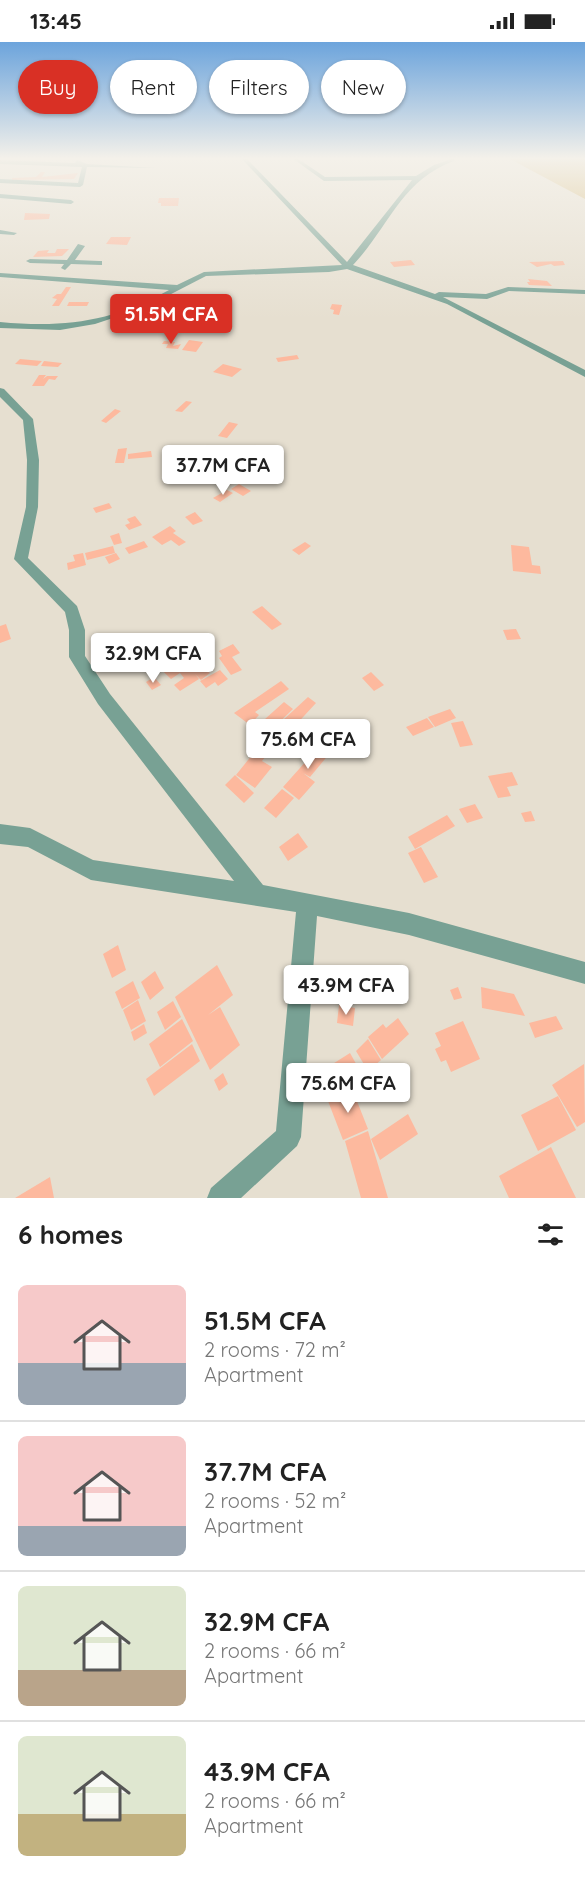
<!DOCTYPE html>
<html lang="en">
<head>
<meta charset="utf-8">
<style>
  body { margin:0; font-family:Quicksand,sans-serif; background:#f2f2f2; color:#222; height:100vh; display:flex; flex-direction:column; font-size:22px; white-space:nowrap }
  * { box-sizing:border-box; margin:0 }
  p { font-size:20px; color:#767676 }
  .icon { flex:none; width:33px; height:33px; fill:none; stroke:currentColor; stroke-width:2; stroke-linecap:round; stroke-linejoin:round }
  .map { position:relative; height:1156px; overflow:hidden }
  .drawer { display:flex; flex-direction:column; background:#fff; flex:1 }
  .drawer>* { flex:none }
  .guide { position:absolute; left:18px; top:18px; width:549px; height:54px; display:flex; gap:12px }
  .price { position:absolute; translate:-50% -51px; padding:0 14px; border-radius:6px; background:#fff; color:#222; font-size:20px; line-height:39px; filter:drop-shadow(0 2px 3px #0008) }
  .price::after { content:''; position:absolute; left:50%; top:36px; width:18px; height:14px; margin-left:-9px; background:inherit; clip-path:polygon(0 0,100% 0,50% 100%) }
  .price.current { background:#d93025; color:#fff }
  ul { padding:0; list-style:none }
  li { display:flex; align-items:center; gap:18px; height:150px; padding:0 18px }
  li+li { border-top:2px solid #e0e0e0 }
  li span { display:grid; place-items:center; flex:none; width:168px; height:120px; border-radius:9px; color:#555 }
  li>.icon { margin-inline-start:auto }
  span .icon { width:72px; height:72px; fill:#fffc; stroke-width:1 }
  li b { font-size:26px }
  h2 { display:flex; justify-content:space-between; align-items:center; height:72px; padding:0 18px; font-size:26px }
  .tag { padding:0 21px; border-radius:27px; background:#fff; box-shadow:0 2px 4px #0004; font-size:21px; line-height:54px }
  .tag.current { background:#d93025; color:#fff }
  .status { display:flex; justify-content:space-between; align-items:center; height:42px; padding:0 30px; background:#fff; direction:ltr }
  .status svg { height:16px; fill:currentColor }
  .map>svg:first-child { display:block }
  .green { fill:#d4b671 }
  .building { fill:#fdb99e }
  .lines { fill:none; stroke-linecap:round; stroke-linejoin:round }
  .street { fill:#78a194; fill-rule:evenodd }
</style>
</head>
<body>
<div class="status"><b>13:45</b><svg viewBox="0 0 49 12"><path d="M0 12V9h3v3zM5 12V6h3v6zM10 12V3h3v9zM15 12V0h3v12zM26 1h20v11H26zM47 4h2v5h-2z"/></svg></div>
<div class="map">
<svg width="585" height="1156" viewBox="0 0 585 1156">
  <rect width="100%" height="100%" fill="#e6dfd0"/>
  <!-- green -->
  <path class="green" d="M 508,116 L 585,116 L 585,157 Z"/>
  <!-- building -->
  <path class="building" d="M 41,130 L 45,130 L 42,135 L 78,131 L 74,137 L 12,138 L 12,136 L 36,135 Z
    M 159,156 L 179,156 L 178,164 L 161,164 L 161,161 L 158,161 Z
    M 25,171 L 50,172 L 49,177 L 24,178 Z
    M 111,195 L 131,195 L 127,203 L 106,202 Z
    M 57,207 L 69,207 L 62,214 L 33,215 L 38,209 L 49,208 L 47,211 L 55,211 Z
    M 411,218 L 415,223 L 394,225 L 390,220 Z
    M 563,219 L 565,223 L 554,224 L 551,222 L 537,225 L 529,220 Z
    M 528,237 L 547,239 L 552,244 L 529,243 L 527,240 L 530,240 Z
    M 66,245 L 71,245 L 59,264 L 52,264 L 57,257 L 52,256 L 57,252 L 61,252 Z
    M 219,253 L 217,261 L 226,261 L 227,264 L 197,263 L 197,259 L 205,259 L 205,256 L 210,256 L 212,259 L 212,254 Z
    M 69,260 L 89,260 L 87,264 L 67,264 Z
    M 332,262 L 342,263 L 339,273 L 333,272 L 334,268 L 330,267 Z
    M 189,298 L 203,300 L 196,310 L 182,308 Z
    M 164,299 L 175,300 L 173,304 L 181,302 L 178,307 L 166,306 L 168,302 L 162,302 Z
    M 297,313 L 299,317 L 278,320 L 276,316 Z
    M 20,317 L 42,319 L 37,324 L 15,322 Z
    M 44,319 L 62,321 L 58,325 L 41,324 Z
    M 223,322 L 242,327 L 232,335 L 213,330 Z
    M 39,333 L 46,333 L 43,337 L 47,334 L 58,334 L 55,338 L 49,337 L 44,344 L 32,344 Z
    M 186,359 L 192,360 L 182,370 L 175,369 Z
    M 115,367 L 121,369 L 106,381 L 101,379 Z
    M 229,380 L 238,382 L 227,396 L 218,394 Z
    M 127,406 L 124,421 L 115,421 L 118,407 Z
    M 151,409 L 152,415 L 128,417 L 128,412 Z
    M 239,442 L 251,449 L 243,454 L 231,447 Z
    M 227,448 L 233,451 L 220,460 L 213,456 Z
    M 109,461 L 112,466 L 96,471 L 93,466 Z
    M 195,470 L 203,479 L 193,483 L 185,475 Z
    M 135,474 L 142,483 L 129,488 L 125,483 L 130,481 L 127,477 Z
    M 170,484 L 176,489 L 173,491 L 186,500 L 179,504 L 171,498 L 162,503 L 152,495 Z
    M 119,491 L 122,501 L 114,503 L 110,494 Z
    M 144,499 L 148,505 L 129,512 L 125,506 Z
    M 305,500 L 311,504 L 299,513 L 292,508 Z
    M 511,503 L 529,505 L 532,523 L 540,524 L 541,532 L 513,529 Z
    M 113,504 L 115,511 L 87,518 L 85,511 Z
    M 83,511 L 86,523 L 68,528 L 67,521 L 75,519 L 73,513 Z
    M 116,511 L 120,517 L 109,522 L 105,515 Z
    M 262,564 L 282,582 L 272,588 L 252,570 Z
    M 6,582 L 11,597 L 0,601 L 0,584 Z
    M 516,587 L 521,597 L 507,598 L 503,588 Z
    M 202,594 L 211,601 L 208,604 L 212,609 L 187,625 L 188,627 L 198,619 L 210,631 L 201,638 L 195,632 L 199,637 L 180,649 L 174,643 L 184,636 L 180,631 L 171,637 L 144,611 L 161,600 L 177,617 L 179,616 L 175,611 Z
    M 233,602 L 240,611 L 232,615 L 242,628 L 231,633 L 219,616 L 222,614 L 219,609 Z
    M 220,628 L 228,637 L 218,644 L 215,640 L 206,646 L 200,639 Z
    M 371,630 L 384,643 L 374,649 L 362,636 Z
    M 154,635 L 161,643 L 152,648 L 146,640 Z
    M 281,639 L 289,647 L 255,670 L 259,673 L 250,683 L 234,671 Z
    M 308,655 L 316,661 L 292,687 L 282,679 Z
    M 284,660 L 293,667 L 265,694 L 255,686 Z
    M 450,667 L 456,676 L 435,685 L 428,675 Z
    M 427,676 L 434,685 L 413,694 L 406,685 Z
    M 463,679 L 473,703 L 460,705 L 451,681 Z
    M 276,686 L 288,696 L 278,705 L 266,694 Z
    M 320,691 L 326,696 L 320,704 L 330,711 L 310,735 L 303,731 L 315,740 L 299,758 L 283,745 L 316,708 L 309,703 Z
    M 264,698 L 274,704 L 262,719 L 272,725 L 255,746 L 236,733 Z
    M 512,730 L 518,743 L 507,745 L 511,754 L 498,756 L 488,734 Z
    M 235,733 L 254,751 L 244,761 L 225,743 Z
    M 282,747 L 294,756 L 276,776 L 264,766 Z
    M 475,762 L 483,776 L 467,781 L 459,767 Z
    M 531,769 L 535,779 L 525,780 L 521,771 Z
    M 447,773 L 455,784 L 415,807 L 408,795 Z
    M 298,791 L 308,805 L 288,819 L 279,805 Z
    M 421,805 L 438,835 L 424,841 L 408,811 Z
    M 118,903 L 126,928 L 112,936 L 103,912 Z
    M 217,923 L 233,953 L 208,973 L 220,965 L 240,1003 L 210,1028 L 175,955 Z
    M 155,929 L 164,946 L 150,958 L 141,940 Z
    M 133,939 L 140,956 L 122,967 L 115,950 Z
    M 458,945 L 462,956 L 454,958 L 450,948 Z
    M 481,945 L 514,952 L 525,974 L 482,966 Z
    M 138,958 L 146,979 L 131,988 L 123,968 Z
    M 173,959 L 181,975 L 165,988 L 157,970 Z
    M 339,963 L 355,966 L 353,984 L 337,981 Z
    M 556,974 L 563,987 L 535,996 L 529,981 Z
    M 398,976 L 409,992 L 382,1017 L 368,995 L 383,982 L 386,986 Z
    M 182,977 L 193,999 L 160,1025 L 149,1002 Z
    M 463,979 L 480,1017 L 451,1030 L 446,1018 L 441,1020 L 435,1007 L 441,1004 L 435,991 Z
    M 144,982 L 147,991 L 134,999 L 131,990 Z
    M 368,997 L 381,1018 L 368,1029 L 356,1009 Z
    M 192,1002 L 200,1019 L 154,1054 L 146,1037 Z
    M 350,1011 L 359,1027 L 340,1041 L 331,1023 Z
    M 584,1022 L 585,1080 L 577,1085 L 552,1043 Z
    M 223,1031 L 228,1042 L 219,1049 L 214,1038 Z
    M 351,1044 L 368,1087 L 343,1098 L 328,1059 Z
    M 558,1054 L 576,1088 L 538,1109 L 521,1073 Z
    M 408,1072 L 418,1092 L 380,1118 L 371,1097 Z
    M 368,1089 L 388,1156 L 361,1156 L 345,1099 Z
    M 551,1105 L 576,1156 L 509,1156 L 499,1134 Z
    M 50,1135 L 54,1156 L 15,1156 Z"/>
  <g class="lines">
    <!-- street -->
    <path class="street" d="M 241,116 L 246,116 L 347,220 L 412,138 L 324,139 L 292,116 L 297,116 L 325,135 L 416,134 L 434,123 L 454,116 L 454,119 C 401,138 389,185 353,223 L 435,252 L 439,250 L 486,252 L 508,245 L 585,248 L 585,252 L 509,249 L 487,257 L 443,255 L 585,328 L 585,335 L 447,262 L 347,227 L 329,230 L 206,234 L 146,265 L 95,282 L 60,288 L 0,286 L 0,280 C 65,286 111,280 169,248 L 0,235 L 0,231 L 177,243 L 204,230 L 342,223 Z
      M 0,118 L 75,121 L 77,118 L 87,122 L 156,126 L 87,125 L 83,143 L 80,145 L 0,141 L 0,137 L 78,141 L 82,125 L 0,122 Z
      M 0,152 L 71,158 L 74,160 L 71,162 L 0,156 Z
      M 0,188 L 17,191 L 14,193 L 0,192 Z
      M 78,202 L 85,204 L 75,218 L 99,219 L 102,219 L 102,223 L 71,222 L 65,228 L 61,226 L 64,222 L 30,221 L 26,219 L 30,217 L 67,218 Z
      M 0,346 L 4,347 L 33,377 L 39,418 L 38,465 L 28,516 L 77,564 L 85,588 L 85,614 L 110,652 L 263,843 L 409,871 L 585,920 L 585,942 L 409,893 L 317,874 L 301,1095 L 297,1104 L 241,1156 L 207,1156 L 211,1146 L 276,1089 L 296,870 L 91,838 L 28,805 L 0,802 L 0,782 L 30,786 L 93,818 L 234,839 L 98,662 L 69,615 L 69,588 L 65,570 L 14,517 L 26,465 L 27,418 L 23,378 L 0,355 Z"/>
  </g>
  <!-- sky -->
  <linearGradient id="sky" x2="0" y2="1"><stop stop-color="#6ca4dc"/><stop offset="0.42" stop-color="#f4f1ea"/><stop offset="1" stop-color="#f4f1ea" stop-opacity="0"/></linearGradient>
  <rect width="585" height="277" fill="url(#sky)"/>
</svg>
<b class="price current" style="left:171px;top:303px">51.5M CFA</b>
<b class="price" style="left:223px;top:454px">37.7M CFA</b>
<b class="price" style="left:153px;top:642px">32.9M CFA</b>
<b class="price" style="left:308px;top:728px">75.6M CFA</b>
<b class="price" style="left:346px;top:974px">43.9M CFA</b>
<b class="price" style="left:348px;top:1072px">75.6M CFA</b>
<div class="guide">
<a class="tag current">Buy</a>
<a class="tag">Rent</a>
<a class="tag">Filters</a>
<a class="tag">New</a>
</div>
</div>
<section class="drawer">
<h2>6 homes<svg class="icon" aria-label="filters" viewBox="0 0 24 24"><path d="M4 7h16M4 17h16"/><circle cx="9" cy="7" r="2"/><circle cx="15" cy="17" r="2"/></svg></h2>
<ul>
<li><span style="background:linear-gradient(#f6c9c9 65%,#9aa5b1 0)"><svg class="icon" aria-label="home" viewBox="0 0 24 24"><path d="M3 11l9-7 9 7M6 9v11h12V9"/></svg></span><div><b>51.5M CFA</b><p>2 rooms · 72 m²</p><p>Apartment</p></div></li>
<li><span style="background:linear-gradient(#f6c9c9 75%,#9aa5b1 0)"><svg class="icon" aria-label="home" viewBox="0 0 24 24"><path d="M3 11l9-7 9 7M6 9v11h12V9"/></svg></span><div><b>37.7M CFA</b><p>2 rooms · 52 m²</p><p>Apartment</p></div></li>
<li><span style="background:linear-gradient(#dfe7d0 70%,#b9a48a 0)"><svg class="icon" aria-label="home" viewBox="0 0 24 24"><path d="M3 11l9-7 9 7M6 9v11h12V9"/></svg></span><div><b>32.9M CFA</b><p>2 rooms · 66 m²</p><p>Apartment</p></div></li>
<li><span style="background:linear-gradient(#dfe7d0 65%,#c2b280 0)"><svg class="icon" aria-label="home" viewBox="0 0 24 24"><path d="M3 11l9-7 9 7M6 9v11h12V9"/></svg></span><div><b>43.9M CFA</b><p>2 rooms · 66 m²</p><p>Apartment</p></div></li>
</ul>
</section>
</body>
</html>
